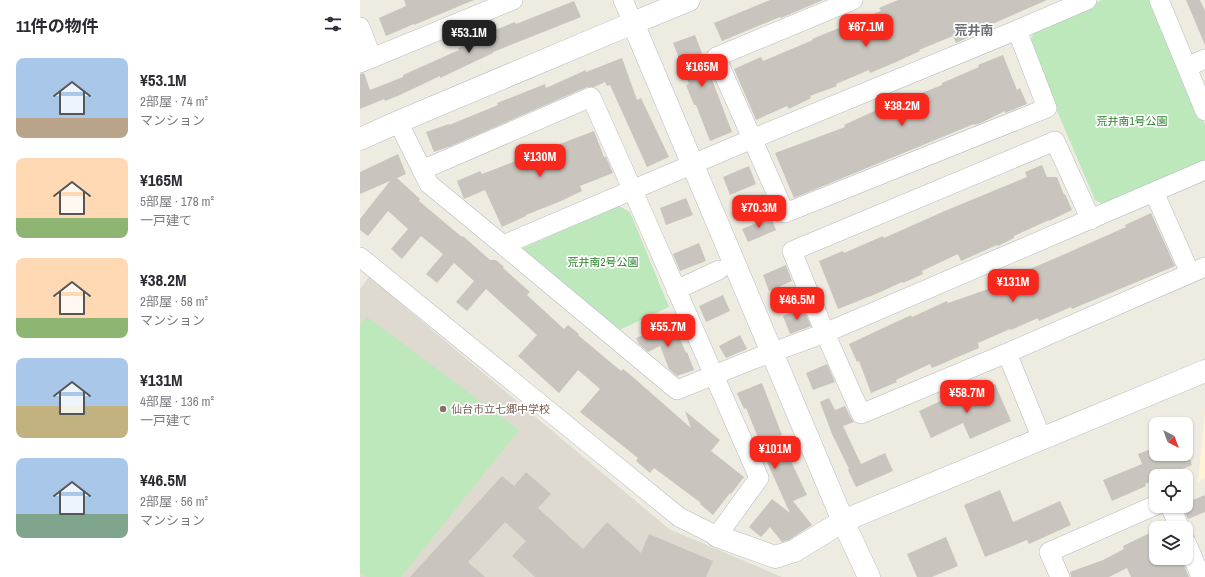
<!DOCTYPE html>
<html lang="ja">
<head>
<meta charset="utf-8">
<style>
  body { margin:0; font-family:"Archivo Narrow","Noto Sans JP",sans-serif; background:#f2f2f3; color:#2b2b33; height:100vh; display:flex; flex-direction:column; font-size:15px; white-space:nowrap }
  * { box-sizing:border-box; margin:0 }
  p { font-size:13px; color:#7c7c81 }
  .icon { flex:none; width:22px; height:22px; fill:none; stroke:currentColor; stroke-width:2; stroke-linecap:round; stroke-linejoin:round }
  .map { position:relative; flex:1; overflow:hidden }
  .side { display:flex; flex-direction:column; background:#fff; width:360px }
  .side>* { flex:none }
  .needle { width:26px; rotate:139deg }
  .controls { position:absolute; left:789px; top:417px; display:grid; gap:8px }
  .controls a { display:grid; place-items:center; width:44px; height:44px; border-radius:8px; background:#fff; box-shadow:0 1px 3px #0004; font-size:20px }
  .price { position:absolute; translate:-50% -34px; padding:0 9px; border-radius:8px; background:#f8281d; color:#fff; font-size:13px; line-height:26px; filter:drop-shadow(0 1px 2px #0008) }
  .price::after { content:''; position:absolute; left:50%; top:24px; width:12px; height:9px; margin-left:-6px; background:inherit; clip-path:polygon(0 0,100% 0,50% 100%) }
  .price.on { background:#222; color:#fff }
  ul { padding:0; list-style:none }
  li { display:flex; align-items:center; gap:12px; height:100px; padding:0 16px }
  li span { display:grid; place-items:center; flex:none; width:112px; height:80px; border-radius:8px; color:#555 }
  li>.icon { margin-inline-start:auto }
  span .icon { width:48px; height:48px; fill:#fffc; stroke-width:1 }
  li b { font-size:17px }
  h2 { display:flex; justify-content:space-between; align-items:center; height:48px; padding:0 16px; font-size:17px }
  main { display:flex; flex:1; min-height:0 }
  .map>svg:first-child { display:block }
  .commercial { fill:#fff4d5 }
  .education { fill:#dedad0 }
  .green { fill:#bce8bb }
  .building { fill:#c9c5be }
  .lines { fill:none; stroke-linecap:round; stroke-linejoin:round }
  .street-casing { stroke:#b7babf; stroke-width:20 }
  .secondary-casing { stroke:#b7bbc1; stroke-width:23 }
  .street { stroke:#fff; stroke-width:19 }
  .secondary { stroke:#fff; stroke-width:22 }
  .education-dot { fill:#8d6e63; stroke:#fff; stroke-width:1.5 }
  .labels { text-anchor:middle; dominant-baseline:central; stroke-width:3.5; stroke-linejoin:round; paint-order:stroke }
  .park-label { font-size:11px; fill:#2c822d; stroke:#fff }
  .education-label { font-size:11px; fill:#785e54; stroke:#fff; text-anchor:start }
  .quarter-label { font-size:13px; font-weight:bold; fill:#6b7076; stroke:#fff }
</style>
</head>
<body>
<main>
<section class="side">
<h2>11件の物件<svg class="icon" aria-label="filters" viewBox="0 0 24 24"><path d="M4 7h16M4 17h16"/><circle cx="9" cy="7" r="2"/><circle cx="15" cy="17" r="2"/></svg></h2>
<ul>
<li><span style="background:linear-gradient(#a9c7e8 75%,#b9a48a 0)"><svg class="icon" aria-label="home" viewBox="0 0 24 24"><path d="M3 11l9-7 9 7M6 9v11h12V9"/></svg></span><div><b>¥53.1M</b><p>2部屋 · 74 m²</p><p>マンション</p></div></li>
<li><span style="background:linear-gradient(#ffd9b3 75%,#8fb573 0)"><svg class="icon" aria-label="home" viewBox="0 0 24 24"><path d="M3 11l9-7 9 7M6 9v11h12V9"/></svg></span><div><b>¥165M</b><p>5部屋 · 178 m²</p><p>一戸建て</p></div></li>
<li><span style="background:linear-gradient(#ffd9b3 75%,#8fb573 0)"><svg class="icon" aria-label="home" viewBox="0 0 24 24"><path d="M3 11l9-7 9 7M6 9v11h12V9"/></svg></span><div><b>¥38.2M</b><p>2部屋 · 58 m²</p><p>マンション</p></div></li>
<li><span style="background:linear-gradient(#a9c7e8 60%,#c2b280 0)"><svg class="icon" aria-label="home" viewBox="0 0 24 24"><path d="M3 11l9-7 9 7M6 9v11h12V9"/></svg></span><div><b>¥131M</b><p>4部屋 · 136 m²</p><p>一戸建て</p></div></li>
<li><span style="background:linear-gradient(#a9c7e8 70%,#7fa58c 0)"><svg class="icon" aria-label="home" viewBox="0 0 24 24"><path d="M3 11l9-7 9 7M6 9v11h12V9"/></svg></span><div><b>¥46.5M</b><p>2部屋 · 56 m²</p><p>マンション</p></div></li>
</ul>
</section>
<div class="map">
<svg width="845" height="577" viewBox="0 0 845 577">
  <rect width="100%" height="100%" fill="#eeebe1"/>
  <!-- commercial -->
  <path class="commercial" d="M 845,410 L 845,478 L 838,482 Z"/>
  <!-- education -->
  <path class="education" d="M 9,277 L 309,529 L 422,577 L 0,577 L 0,289 Z"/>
  <!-- green -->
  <path class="green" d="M 742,0 L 791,0 L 845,125 L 845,163 L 745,205 L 735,200 L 669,45 L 674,31 Z
    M 259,206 L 270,212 L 309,307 L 257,331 L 162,257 L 163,248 Z
    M 7,317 L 159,430 L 41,577 L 8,577 L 0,573 L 0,325 Z"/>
  <!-- building -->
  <path class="building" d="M 44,0 L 114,0 L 54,25 L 54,24 L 26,36 L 19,18 L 46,6 Z
    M 410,0 L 463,0 L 421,18 L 420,17 L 362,41 L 354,23 Z
    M 538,0 L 687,0 L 621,29 L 622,31 L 596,43 L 593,36 L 559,50 L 560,51 L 534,63 L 510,73 L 509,70 L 476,84 L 477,86 L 450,96 L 451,98 L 429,109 L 427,106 L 396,120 L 374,69 L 401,57 L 403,61 L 453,40 L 452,39 L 521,11 L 519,8 Z
    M 826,0 L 840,0 L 845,11 L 845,45 Z
    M 214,1 L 221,17 L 133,52 L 133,53 L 80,78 L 80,76 L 40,95 L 25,101 L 24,99 L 0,109 L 0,74 L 4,73 L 10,90 L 43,77 L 43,75 L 99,50 L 98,48 L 130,34 L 130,32 L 155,22 L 156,24 Z
    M 335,35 L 372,132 L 350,141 L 336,105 L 334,105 L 326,85 L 329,84 L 313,43 Z
    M 643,55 L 657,90 L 660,88 L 667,104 L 645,113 L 645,111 L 621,123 L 614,125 L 614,124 L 434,198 L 415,153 L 485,127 L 484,125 L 510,113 L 582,85 L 582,83 L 619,67 L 618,65 Z
    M 262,58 L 277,100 L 281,98 L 309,157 L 287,167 L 250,85 L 247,86 L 245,82 L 234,87 L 227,87 L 91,146 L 74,152 L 66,132 L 89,124 L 89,125 L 138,105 L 137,103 L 185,84 L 186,88 L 226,70 L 226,72 Z
    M 234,131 L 244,157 L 246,157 L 253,173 L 220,186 L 222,191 L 201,201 L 166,215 L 166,216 L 142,227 L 125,190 L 104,199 L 97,181 L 120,171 L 122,174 Z
    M 38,154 L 46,174 L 37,178 L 60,199 L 59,201 L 102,237 L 103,236 L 130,260 L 136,260 L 144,267 L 143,268 L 170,292 L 167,295 L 204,329 L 208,325 L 219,334 L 218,335 L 261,371 L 263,369 L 274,378 L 331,428 L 325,411 L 360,440 L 351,451 L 384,477 L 371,494 L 370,493 L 353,515 L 340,504 L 341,503 L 294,468 L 290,473 L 276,461 L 278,458 L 220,412 L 240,389 L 218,370 L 199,393 L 158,356 L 177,335 L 126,289 L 107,311 L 96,302 L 114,281 L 94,263 L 77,283 L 66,274 L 83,254 L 61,236 L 42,259 L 31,249 L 48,229 L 28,211 L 8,236 L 0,230 L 0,219 L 30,181 L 0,194 L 0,172 Z
    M 682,165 L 687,177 L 697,177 L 704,195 L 705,194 L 712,210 L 689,221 L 689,220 L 654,236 L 654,238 L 638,246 L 637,245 L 601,261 L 598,254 L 562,271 L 563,274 L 543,283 L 542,282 L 516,294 L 478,309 L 459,261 L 483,251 L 484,253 L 523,236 L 524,238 L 587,210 L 667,177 L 665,172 Z
    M 389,166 L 396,184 L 370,195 L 363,177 Z
    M 326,198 L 333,215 L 306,225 L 300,208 Z
    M 791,213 L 815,266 L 712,309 L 711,307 L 679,321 L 678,318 L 651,330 L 650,329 L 618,343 L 619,348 L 572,368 L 570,364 L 536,380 L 537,382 L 511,393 L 499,361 L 497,362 L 489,344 L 551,315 L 552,317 L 587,301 L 588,303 L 634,287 L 632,280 L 655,271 L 656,275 L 698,257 L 766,227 L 765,225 Z
    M 411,217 L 416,230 L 388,242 L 382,229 Z
    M 339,243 L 346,261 L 320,271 L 313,254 Z
    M 426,265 L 432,281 L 409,291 L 403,275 Z
    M 363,295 L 370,311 L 346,322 L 339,306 Z
    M 443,308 L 451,326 L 430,334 L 423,316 Z
    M 313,322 L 326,353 L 327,352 L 334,370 L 317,376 L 309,369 L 300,346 L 288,352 L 279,344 L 276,338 Z
    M 380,335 L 387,349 L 366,358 L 359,346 Z
    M 467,364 L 475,382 L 453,390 L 446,373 Z
    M 402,383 L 422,435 L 419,436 L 447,495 L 433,501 L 452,525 L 429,540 L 422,542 L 410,527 L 401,537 L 389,527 L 412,499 L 430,513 L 406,460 L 407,460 L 386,408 L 384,409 L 377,393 Z
    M 635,384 L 651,421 L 610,439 L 603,423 L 571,438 L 559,411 L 589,397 L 591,403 Z
    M 469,398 L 475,410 L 485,406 L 491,418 L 494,422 L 483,426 L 501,464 L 525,453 L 533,471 L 496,487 L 488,470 L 489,469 L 472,434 L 460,402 Z
    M 796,447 L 796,454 L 828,454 L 832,465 L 805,476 L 796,476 L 796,480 L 785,484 L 786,486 L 752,501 L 743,480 L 782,464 L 778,454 Z
    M 166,472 L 191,494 L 178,508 L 223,549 L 247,522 L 281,553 L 289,534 L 353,561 L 346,577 L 175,577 L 152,556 L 166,541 L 145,522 L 108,562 L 125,577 L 50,577 L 142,476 L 154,486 Z
    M 640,490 L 653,522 L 700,501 L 711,525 L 669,544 L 667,540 L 625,557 L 604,505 Z
    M 845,495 L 845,512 L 828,519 L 826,515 L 826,503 Z
    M 796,530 L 796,558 L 821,558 L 829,577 L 771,577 L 767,568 L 749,577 L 711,577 L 710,572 L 743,560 L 764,549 L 763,546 Z
    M 586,537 L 598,566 L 572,577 L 557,577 L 547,554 Z"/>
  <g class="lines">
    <defs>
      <path id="street" d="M 263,0 L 273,23
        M 799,0 L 845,111
        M 0,27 L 12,58
        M 657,30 L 727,0
        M 0,63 L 153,0
        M 827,67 L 845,59
        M 62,170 L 69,184 L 143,245 L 392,139 L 657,30 L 687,108 L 425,213 L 356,57 L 493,0
        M 794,192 L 830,273
        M 731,220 L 695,141 L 432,251 L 465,333 L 501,414 L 647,353 L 845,267
        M 143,245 L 317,390 L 394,359 L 465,333 L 845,170
        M 0,257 L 319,517 L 357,536 L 399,478 C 343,351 288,223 231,97 L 62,170 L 38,122
        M 316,290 L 359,270
        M 647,353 L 682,439
        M 810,506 L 820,528
        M 826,542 L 841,577
        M 700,577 L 689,552 L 796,505"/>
      <path id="secondary" d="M 273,23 L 329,0
        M 0,139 L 38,122 L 273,23 L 483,521 L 509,577
        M 357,536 L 415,557 L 434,551 L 483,521 L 845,371"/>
    </defs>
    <!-- street casing -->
    <use href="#street" class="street-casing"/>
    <!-- secondary casing -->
    <use href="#secondary" class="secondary-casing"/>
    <!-- street -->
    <use href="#street" class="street"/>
    <!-- secondary -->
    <use href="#secondary" class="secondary"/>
  </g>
  <!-- markers -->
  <circle class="education-dot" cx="83" cy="409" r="4"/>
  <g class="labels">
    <!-- park labels -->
    <g class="park-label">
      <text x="772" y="121">荒井南1号公園</text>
      <text x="243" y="262">荒井南2号公園</text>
    </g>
    <!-- education labels -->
    <g class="education-label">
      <text x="91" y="409">仙台市立七郷中学校</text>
    </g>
    <!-- quarter labels -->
    <g class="quarter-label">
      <text x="614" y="30">荒井南</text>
    </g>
  </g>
</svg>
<div class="controls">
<a><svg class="needle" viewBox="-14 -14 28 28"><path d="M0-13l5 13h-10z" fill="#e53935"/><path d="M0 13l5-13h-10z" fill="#7c7c81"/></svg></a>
<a><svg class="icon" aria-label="locate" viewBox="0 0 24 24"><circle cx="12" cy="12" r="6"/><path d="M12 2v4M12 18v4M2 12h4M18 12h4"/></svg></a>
<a><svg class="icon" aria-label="layers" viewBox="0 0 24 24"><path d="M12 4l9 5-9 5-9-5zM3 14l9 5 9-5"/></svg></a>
</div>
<b class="price" style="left:506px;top:48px">¥67.1M</b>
<b class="price on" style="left:109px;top:54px">¥53.1M</b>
<b class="price" style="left:342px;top:88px">¥165M</b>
<b class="price" style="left:542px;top:127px">¥38.2M</b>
<b class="price" style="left:180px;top:178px">¥130M</b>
<b class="price" style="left:399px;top:229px">¥70.3M</b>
<b class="price" style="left:653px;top:303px">¥131M</b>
<b class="price" style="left:437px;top:321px">¥46.5M</b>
<b class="price" style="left:308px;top:348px">¥55.7M</b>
<b class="price" style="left:607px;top:414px">¥58.7M</b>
<b class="price" style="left:415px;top:470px">¥101M</b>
</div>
</main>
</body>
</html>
